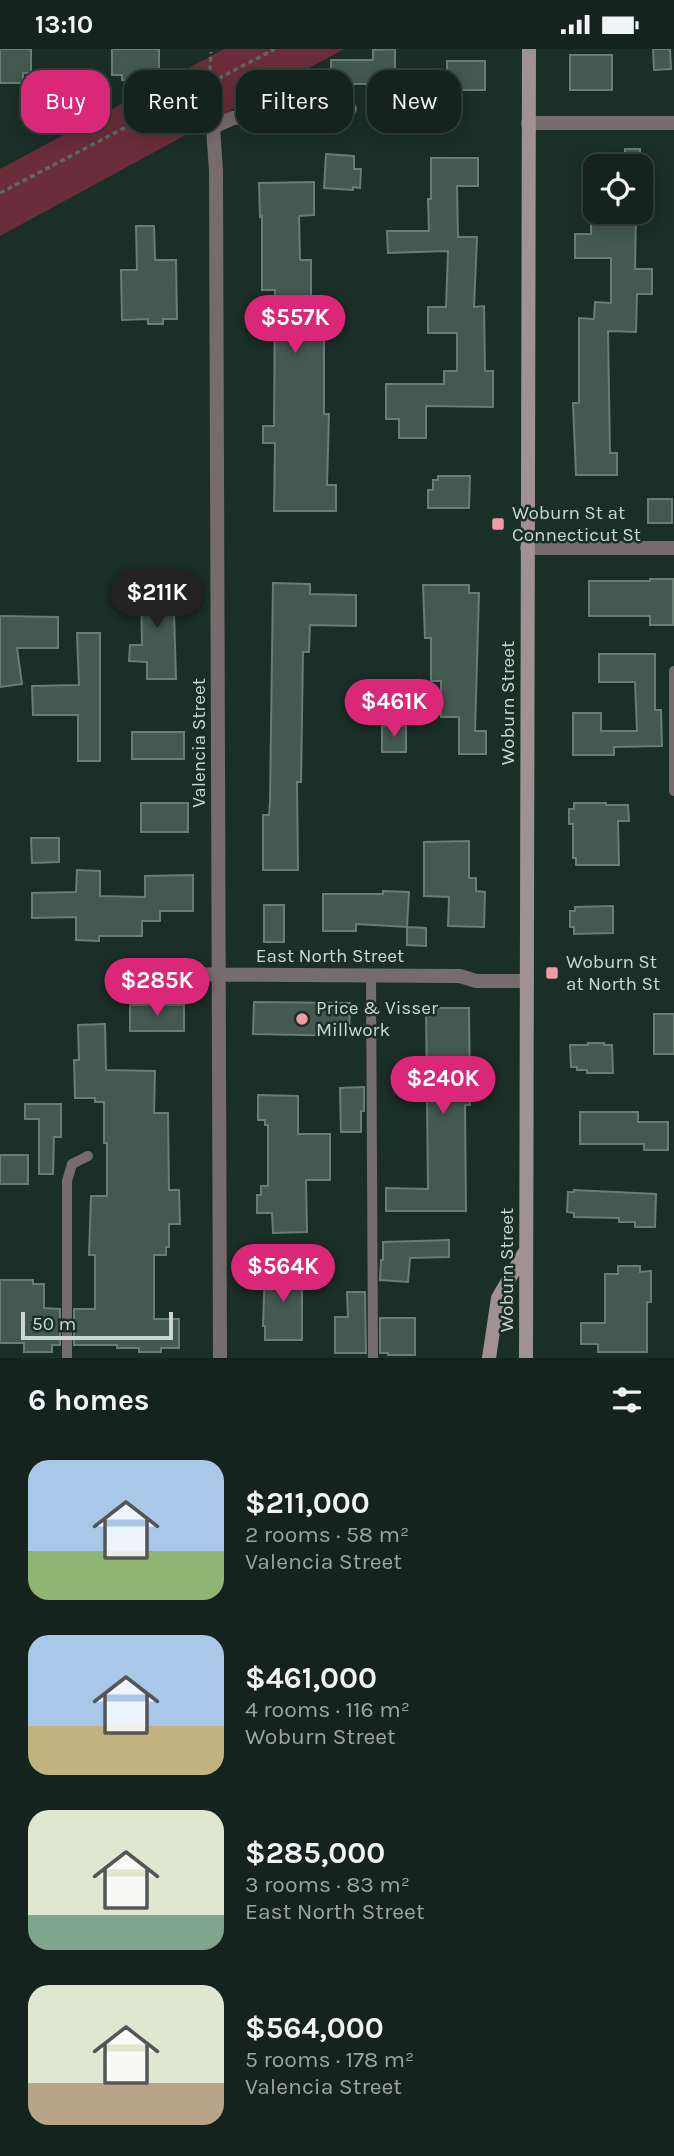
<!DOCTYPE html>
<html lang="en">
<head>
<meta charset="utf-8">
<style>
  body { margin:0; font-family:Karla,sans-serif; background:#212f2a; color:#f1f3f6; height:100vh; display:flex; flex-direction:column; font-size:26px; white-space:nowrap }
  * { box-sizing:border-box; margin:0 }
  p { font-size:23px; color:#9da4a4 }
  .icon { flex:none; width:38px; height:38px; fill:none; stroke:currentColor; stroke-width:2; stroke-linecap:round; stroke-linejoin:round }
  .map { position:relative; height:1309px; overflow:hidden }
  .side { display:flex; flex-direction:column; background:#14231d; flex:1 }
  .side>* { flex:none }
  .hud { position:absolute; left:21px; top:21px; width:634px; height:63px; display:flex; gap:14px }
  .controls { position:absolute; left:583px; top:105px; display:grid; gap:14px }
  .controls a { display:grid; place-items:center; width:70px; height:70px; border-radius:14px; background:#14231d; box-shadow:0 4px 18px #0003,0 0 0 2px #33403b; font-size:35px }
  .scale { position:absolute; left:21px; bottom:18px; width:152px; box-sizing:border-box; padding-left:7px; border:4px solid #cbd8d2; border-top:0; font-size:19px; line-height:24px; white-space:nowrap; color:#cbd8d2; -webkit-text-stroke:5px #1a2f27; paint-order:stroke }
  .price { position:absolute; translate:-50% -60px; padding:0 16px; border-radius:24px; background:#db2777; color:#fff; font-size:23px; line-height:46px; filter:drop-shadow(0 2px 4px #0008) }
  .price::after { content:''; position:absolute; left:50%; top:42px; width:21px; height:16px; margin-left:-10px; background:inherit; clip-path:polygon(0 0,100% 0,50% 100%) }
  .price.selected { background:#222; color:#fff }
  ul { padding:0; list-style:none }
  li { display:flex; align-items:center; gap:21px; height:175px; padding:0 28px }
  li span { display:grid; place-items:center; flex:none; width:196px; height:140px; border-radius:21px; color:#555 }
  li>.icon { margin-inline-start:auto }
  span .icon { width:84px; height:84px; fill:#fffc; stroke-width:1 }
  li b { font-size:30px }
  h2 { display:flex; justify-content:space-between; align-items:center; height:84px; padding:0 28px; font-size:30px }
  .chip { padding:0 24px; border-radius:21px; background:#14231d; box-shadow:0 4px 18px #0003,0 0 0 2px #33403b; font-size:24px; line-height:63px }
  .chip.selected { background:#db2777; color:#fff }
  .status { display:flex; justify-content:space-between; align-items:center; height:49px; padding:0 35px; background:#14231d; direction:ltr }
  .status svg { height:19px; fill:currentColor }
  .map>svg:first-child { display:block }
  .green { fill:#6b2d39 }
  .building { fill:#435951; stroke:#677e75; stroke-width:2 }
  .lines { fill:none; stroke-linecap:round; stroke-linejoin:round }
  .path { stroke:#586a63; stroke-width:3.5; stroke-dasharray:5 3.5; stroke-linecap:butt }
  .service { stroke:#766c6d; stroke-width:10 }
  .minor { stroke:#766c6d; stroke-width:14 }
  .secondary { stroke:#a19192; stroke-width:14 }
  .poi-dot { fill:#f39aa7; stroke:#1a2f27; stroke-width:2.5 }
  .labels { text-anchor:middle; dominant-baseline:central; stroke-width:5; stroke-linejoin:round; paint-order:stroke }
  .poi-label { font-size:19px; fill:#cbd8d2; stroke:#1a2f27; text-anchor:start }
  .street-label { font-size:19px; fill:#cbd8d2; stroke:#1a2f27 }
</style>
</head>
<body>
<div class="status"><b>13:10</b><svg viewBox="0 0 49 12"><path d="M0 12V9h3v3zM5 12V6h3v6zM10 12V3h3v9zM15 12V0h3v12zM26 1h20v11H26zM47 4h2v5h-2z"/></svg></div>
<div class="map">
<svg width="674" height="1309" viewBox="0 0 674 1309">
  <rect width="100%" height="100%" fill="#1a2f27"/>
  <!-- green -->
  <path class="green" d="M 224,0 L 344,0 L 0,187 L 0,120 Z"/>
  <!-- building -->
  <path class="building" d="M 0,0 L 31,0 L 31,24 L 23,24 L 23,34 L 0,34 Z
    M 112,0 L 159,0 L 159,27 L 147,26 L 147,32 L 122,31 L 122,26 L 112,26 Z
    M 395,0 L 395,41 L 378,41 L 378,35 L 331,35 L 331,11 L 373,11 L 373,1 Z
    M 653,0 L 670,0 L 671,20 L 654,21 Z
    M 570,6 L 612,6 L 612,41 L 570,41 Z
    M 447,12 L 485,12 L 485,41 L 447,41 Z
    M 625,100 L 640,100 L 640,117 L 625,117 Z
    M 326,105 L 354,107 L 354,120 L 361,120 L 360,139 L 353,138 L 353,141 L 324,139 Z
    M 431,109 L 478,109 L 478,137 L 457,137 L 458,188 L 477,188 L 474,258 L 484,257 L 485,322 L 493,322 L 493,358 L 426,357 L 426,389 L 399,389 L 399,370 L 386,370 L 386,335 L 444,335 L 444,322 L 457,322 L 457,284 L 428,284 L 428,258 L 446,258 L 448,202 L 388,204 L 387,182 L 429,182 L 428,150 L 431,150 Z
    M 314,133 L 314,166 L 299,167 L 300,211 L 311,211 L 311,254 L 324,254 L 324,365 L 329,365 L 327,436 L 336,436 L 336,462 L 274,462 L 275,394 L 263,394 L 263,377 L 274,377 L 275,241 L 262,241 L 262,167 L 260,168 L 259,134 Z
    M 591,163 L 636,163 L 635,220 L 652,220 L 652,245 L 637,245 L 636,283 L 608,282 L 610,404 L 617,404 L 617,426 L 576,426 L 573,354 L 579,354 L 579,269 L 594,270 L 595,253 L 611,254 L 611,209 L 575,209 L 575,185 L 591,185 Z
    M 136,177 L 154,177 L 155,211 L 176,211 L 177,270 L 163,270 L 163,275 L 148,275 L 148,270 L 122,271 L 121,221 L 137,221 Z
    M 438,427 L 470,427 L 469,459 L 428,459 L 428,441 L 433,441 L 433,431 L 438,431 Z
    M 648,450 L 672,450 L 672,474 L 648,474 Z
    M 650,530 L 673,530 L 673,576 L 650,576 L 650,567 L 589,567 L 589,532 L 650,532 Z
    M 141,531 L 173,531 L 176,630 L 147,630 L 147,613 L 129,612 L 130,596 L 142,596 Z
    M 273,534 L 310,535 L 310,545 L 356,546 L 356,577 L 310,576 L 309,603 L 303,603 L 301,733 L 297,733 L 298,821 L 263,821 L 263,766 L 269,766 L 270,753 Z
    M 423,536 L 469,536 L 469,544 L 479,544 L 475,682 L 486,682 L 486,705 L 459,705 L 459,668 L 441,668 L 441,632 L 431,632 L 431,589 L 425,589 Z
    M 0,567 L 58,568 L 58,599 L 17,599 L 22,635 L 0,638 Z
    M 77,584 L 100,584 L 100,712 L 78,712 L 78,666 L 33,666 L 32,637 L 79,636 Z
    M 599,605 L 655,605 L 655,661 L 661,661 L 662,697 L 614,698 L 614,706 L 573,706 L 573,664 L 601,664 L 601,682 L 637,682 L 635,633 L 599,633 Z
    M 382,677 L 406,677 L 406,703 L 382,703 Z
    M 132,683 L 184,683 L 184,710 L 132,710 Z
    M 141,754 L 188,754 L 188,783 L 141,783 Z
    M 574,754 L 606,754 L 606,756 L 628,756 L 629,772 L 618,772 L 619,816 L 576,816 L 576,809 L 573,809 L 573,775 L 569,775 L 569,760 L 574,760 Z
    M 31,789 L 59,789 L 59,813 L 32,814 Z
    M 469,792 L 469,829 L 476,829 L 476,842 L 485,843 L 484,878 L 448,877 L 449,848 L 424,847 L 424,793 Z
    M 77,821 L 100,822 L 100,847 L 145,848 L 145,827 L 193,826 L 193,862 L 160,862 L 160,872 L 142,872 L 142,887 L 99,887 L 99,892 L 76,891 L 76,868 L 32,869 L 32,844 L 76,843 Z
    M 383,842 L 409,843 L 407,878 L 356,875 L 356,882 L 323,882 L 323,845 L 383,845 Z
    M 264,856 L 284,856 L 284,893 L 264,893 Z
    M 613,857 L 613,884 L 574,885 L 574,878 L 570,878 L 570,862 L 575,862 L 575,858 Z
    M 407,878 L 426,879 L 426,897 L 407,896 Z
    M 254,953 L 350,954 L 349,987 L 253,985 Z
    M 130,956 L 184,956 L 184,982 L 130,982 Z
    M 426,959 L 469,959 L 470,1056 L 465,1056 L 466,1162 L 386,1162 L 386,1139 L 428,1140 Z
    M 654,965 L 674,965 L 674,1005 L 654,1005 Z
    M 105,975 L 106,1021 L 155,1022 L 154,1064 L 168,1064 L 169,1141 L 179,1141 L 180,1175 L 169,1175 L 169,1198 L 166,1198 L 166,1206 L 154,1206 L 154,1270 L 179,1270 L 179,1299 L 161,1299 L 161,1303 L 139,1303 L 139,1299 L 117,1299 L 117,1296 L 74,1296 L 74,1260 L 95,1260 L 95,1206 L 89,1206 L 91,1147 L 107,1147 L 107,1094 L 104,1094 L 104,1053 L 95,1053 L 95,1049 L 75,1049 L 74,1011 L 79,1011 L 78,976 Z
    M 588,994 L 604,994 L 604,996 L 612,996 L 613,1024 L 587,1024 L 587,1021 L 577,1021 L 577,1018 L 571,1018 L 570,996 L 588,996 Z
    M 364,1038 L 364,1062 L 361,1062 L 361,1083 L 341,1083 L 340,1039 Z
    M 258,1046 L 298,1047 L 298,1085 L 330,1085 L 330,1131 L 306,1131 L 307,1183 L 273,1184 L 272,1164 L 257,1164 L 257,1146 L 261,1146 L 261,1137 L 268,1137 L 268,1076 L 265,1076 L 265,1071 L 258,1071 Z
    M 25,1055 L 61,1055 L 61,1088 L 54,1088 L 53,1125 L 39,1125 L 39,1070 L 25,1070 Z
    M 580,1063 L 638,1063 L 638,1073 L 668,1073 L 668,1101 L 644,1101 L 644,1095 L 580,1095 Z
    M 0,1106 L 28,1106 L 28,1135 L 0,1135 Z
    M 574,1141 L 656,1145 L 655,1178 L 635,1178 L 635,1173 L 619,1173 L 619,1169 L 574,1168 L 574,1164 L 567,1163 L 568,1143 L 574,1143 Z
    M 449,1191 L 449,1208 L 410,1209 L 408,1233 L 380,1231 L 381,1211 L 383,1211 L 383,1193 Z
    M 618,1217 L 640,1217 L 640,1223 L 651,1222 L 651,1253 L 647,1253 L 647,1303 L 598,1303 L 598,1295 L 581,1295 L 581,1274 L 605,1274 L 605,1225 L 618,1225 Z
    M 265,1219 L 302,1219 L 302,1291 L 265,1291 L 265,1277 L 263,1277 Z
    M 0,1231 L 33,1231 L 33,1235 L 44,1235 L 44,1259 L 60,1260 L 60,1296 L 52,1296 L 52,1303 L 24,1303 L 24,1294 L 0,1294 Z
    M 347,1243 L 365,1243 L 366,1304 L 335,1304 L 335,1268 L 348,1268 Z
    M 380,1269 L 415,1269 L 415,1306 L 388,1306 L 388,1304 L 380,1304 Z"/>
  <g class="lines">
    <!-- path -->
    <path class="path" d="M 208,63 L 205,47 L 209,35 L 211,3
      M 0,144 L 275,0"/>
    <!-- service -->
    <path class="service" d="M 674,622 L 674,742
      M 371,927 L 373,1309
      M 67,1309 L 67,1132 L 72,1115 L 88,1107"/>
    <!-- minor -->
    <path class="minor" d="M 528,74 L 674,74
      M 527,499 L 674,499
      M 132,925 L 460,927 L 476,932 L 527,932
      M 220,1309 L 216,122 L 213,78 L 233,69 L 350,60"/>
    <!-- secondary -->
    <path class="secondary" d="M 489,1309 L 498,1249 L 526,1201
      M 526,1309 L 529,0"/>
  </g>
  <!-- markers -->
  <g class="poi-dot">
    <rect x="491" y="468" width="14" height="14" rx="3.5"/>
    <rect x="545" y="917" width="14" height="14" rx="3.5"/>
    <circle cx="302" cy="970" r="7"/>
  </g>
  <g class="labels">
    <!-- poi labels -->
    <g class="poi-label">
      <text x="512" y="464">Woburn St at<tspan x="512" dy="22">Connecticut St</tspan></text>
      <text x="566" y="913">Woburn St<tspan x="566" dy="22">at North St</tspan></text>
      <text x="316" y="959">Price &amp; Visser<tspan x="316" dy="22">Millwork</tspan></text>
    </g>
    <!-- street labels -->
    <g class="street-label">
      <text transform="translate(508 654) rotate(-90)">Woburn Street</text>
      <text transform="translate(199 694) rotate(-90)">Valencia Street</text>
      <text x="330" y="907">East North Street</text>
      <text transform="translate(507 1221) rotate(-90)">Woburn Street</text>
    </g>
  </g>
</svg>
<div class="controls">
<a><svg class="icon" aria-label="locate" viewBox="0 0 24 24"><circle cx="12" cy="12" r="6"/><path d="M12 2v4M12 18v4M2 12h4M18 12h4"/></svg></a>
</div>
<div class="scale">50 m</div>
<b class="price" style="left:295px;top:306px">$557K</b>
<b class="price selected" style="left:157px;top:581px">$211K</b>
<b class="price" style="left:394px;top:690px">$461K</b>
<b class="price" style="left:157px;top:969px">$285K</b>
<b class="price" style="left:443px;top:1067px">$240K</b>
<b class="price" style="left:283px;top:1255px">$564K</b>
<div class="hud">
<a class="chip selected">Buy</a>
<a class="chip">Rent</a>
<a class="chip">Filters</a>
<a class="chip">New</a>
</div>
</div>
<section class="side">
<h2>6 homes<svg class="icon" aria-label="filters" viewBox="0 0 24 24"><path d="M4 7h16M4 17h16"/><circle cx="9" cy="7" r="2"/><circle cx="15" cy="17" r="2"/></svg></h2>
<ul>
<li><span style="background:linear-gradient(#a9c7e8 65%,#8fb573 0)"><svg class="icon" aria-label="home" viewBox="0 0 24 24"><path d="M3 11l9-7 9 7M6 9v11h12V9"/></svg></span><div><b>$211,000</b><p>2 rooms · 58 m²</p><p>Valencia Street</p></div></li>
<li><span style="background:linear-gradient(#a9c7e8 65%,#c2b280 0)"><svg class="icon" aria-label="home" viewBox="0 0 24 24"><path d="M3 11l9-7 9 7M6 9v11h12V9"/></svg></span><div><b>$461,000</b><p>4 rooms · 116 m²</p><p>Woburn Street</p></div></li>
<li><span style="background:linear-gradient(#dfe7d0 75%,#7fa58c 0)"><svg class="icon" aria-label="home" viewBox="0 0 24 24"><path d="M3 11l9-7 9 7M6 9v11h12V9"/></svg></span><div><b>$285,000</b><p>3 rooms · 83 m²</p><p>East North Street</p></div></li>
<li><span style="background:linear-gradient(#dfe7d0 70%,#b9a48a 0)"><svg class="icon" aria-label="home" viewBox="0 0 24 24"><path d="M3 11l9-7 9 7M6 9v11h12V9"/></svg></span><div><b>$564,000</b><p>5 rooms · 178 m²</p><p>Valencia Street</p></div></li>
</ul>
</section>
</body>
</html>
